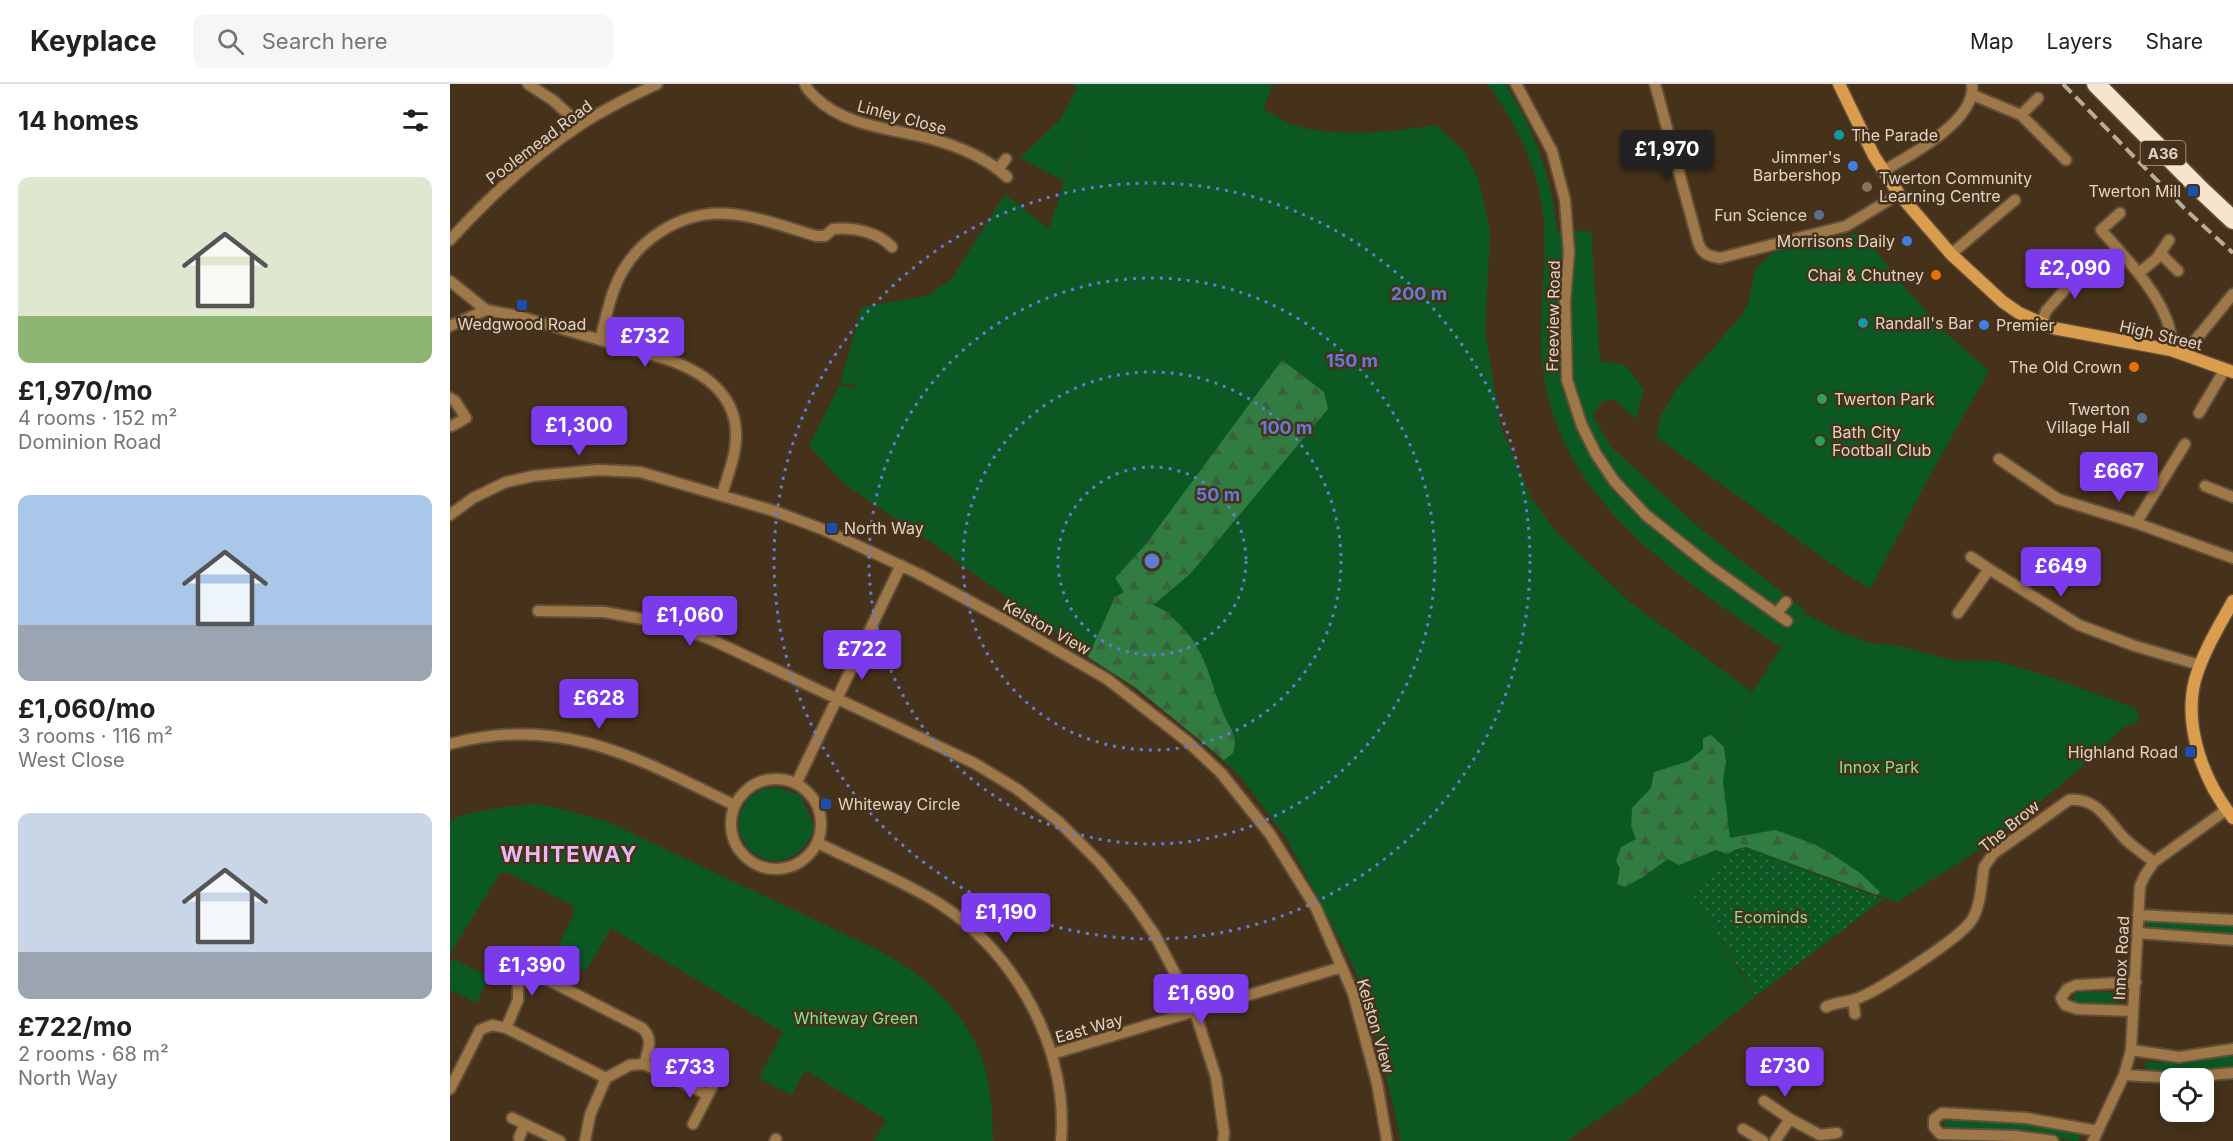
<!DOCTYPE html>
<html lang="en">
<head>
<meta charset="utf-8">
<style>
  body { margin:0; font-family:Inter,sans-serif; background:#f6f6f6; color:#202124; height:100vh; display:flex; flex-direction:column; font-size:22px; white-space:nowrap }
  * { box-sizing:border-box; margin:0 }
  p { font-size:20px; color:#757577 }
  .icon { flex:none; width:33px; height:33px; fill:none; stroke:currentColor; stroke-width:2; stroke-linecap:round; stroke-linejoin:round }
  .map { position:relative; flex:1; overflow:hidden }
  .panel { display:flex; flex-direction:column; background:#fff; width:450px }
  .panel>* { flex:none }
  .controls { position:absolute; left:1710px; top:984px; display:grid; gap:12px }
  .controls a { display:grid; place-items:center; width:54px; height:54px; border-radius:12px; background:#fff; box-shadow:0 3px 15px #0003; font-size:30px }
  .price { position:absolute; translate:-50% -51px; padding:0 14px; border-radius:6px; background:#7c3aed; color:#fff; font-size:20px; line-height:39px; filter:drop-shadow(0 2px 3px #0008) }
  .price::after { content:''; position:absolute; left:50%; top:36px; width:18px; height:14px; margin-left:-9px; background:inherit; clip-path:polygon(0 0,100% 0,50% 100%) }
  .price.active { background:#222; color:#fff }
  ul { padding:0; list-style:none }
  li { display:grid; align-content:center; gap:12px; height:318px; padding:0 18px }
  li span { display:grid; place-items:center; height:186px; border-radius:12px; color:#555 }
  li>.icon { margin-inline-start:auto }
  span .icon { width:108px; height:108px; fill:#fffc; stroke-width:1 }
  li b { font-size:26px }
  h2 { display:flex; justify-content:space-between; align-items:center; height:72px; padding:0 18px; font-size:26px }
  header { display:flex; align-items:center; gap:36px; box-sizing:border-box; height:84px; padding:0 30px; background:#fff; border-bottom:2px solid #e0e0e0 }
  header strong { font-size:28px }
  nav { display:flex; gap:33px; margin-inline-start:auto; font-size:21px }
  .search { width:420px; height:54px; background:#f6f6f6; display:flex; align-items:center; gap:15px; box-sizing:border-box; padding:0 21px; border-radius:12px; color:#757577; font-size:22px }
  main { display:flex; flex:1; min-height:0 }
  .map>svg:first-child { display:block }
  .green { fill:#0b5823 }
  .forest { fill:url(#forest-firs) }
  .garden { fill:url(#garden-dots) }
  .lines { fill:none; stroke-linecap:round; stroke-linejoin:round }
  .street-casing { stroke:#624f39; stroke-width:14 }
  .secondary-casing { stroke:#624f39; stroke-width:15 }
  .highway-casing { stroke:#624f39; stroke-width:21 }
  .street { stroke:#9f7849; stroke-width:10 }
  .secondary { stroke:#da9c4d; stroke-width:12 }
  .highway { stroke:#f7e4ce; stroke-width:18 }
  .rail { stroke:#b9aa9a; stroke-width:4; stroke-dasharray:12 6; stroke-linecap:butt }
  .ring { fill:none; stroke:#617dd2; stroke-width:3; stroke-dasharray:3 6 }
  .culture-dot { fill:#0f9aa8; stroke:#46321a; stroke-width:2 }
  .shop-dot { fill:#3f7fe0; stroke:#46321a; stroke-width:2 }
  .education-dot { fill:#8d6e63; stroke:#46321a; stroke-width:2 }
  .transit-dot { fill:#1a4fb4; stroke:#46321a; stroke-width:2 }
  .service-dot { fill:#5c6f8a; stroke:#46321a; stroke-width:2 }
  .food-dot { fill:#e8710a; stroke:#46321a; stroke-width:2 }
  .leisure-dot { fill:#2e9e5b; stroke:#46321a; stroke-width:2 }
  .labels { text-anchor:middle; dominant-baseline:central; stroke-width:5; stroke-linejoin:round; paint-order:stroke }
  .shield { fill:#46321a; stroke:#b2a392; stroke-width:1.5 }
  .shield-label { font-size:15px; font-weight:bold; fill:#e0d3c6 }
  .street-label { font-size:16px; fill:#e0d3c6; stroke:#46321a }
  .poi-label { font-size:16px; fill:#e0d3c6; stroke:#46321a; text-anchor:start }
  .park-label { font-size:16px; fill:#82e492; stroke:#46321a }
  .district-label { font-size:22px; font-weight:bold; letter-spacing:1.5px; fill:#e9b7f5; stroke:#46321a }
  .centre { fill:#617dd2; stroke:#46321a; stroke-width:3 }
  .ring-label { font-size:18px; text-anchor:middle; font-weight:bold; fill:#617dd2; stroke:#46321a; stroke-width:5; stroke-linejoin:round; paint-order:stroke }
</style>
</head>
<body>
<header>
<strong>Keyplace</strong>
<div class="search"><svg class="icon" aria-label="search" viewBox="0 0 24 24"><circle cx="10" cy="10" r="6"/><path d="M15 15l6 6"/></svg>Search here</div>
<nav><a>Map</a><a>Layers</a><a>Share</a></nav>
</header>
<main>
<section class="panel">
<h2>14 homes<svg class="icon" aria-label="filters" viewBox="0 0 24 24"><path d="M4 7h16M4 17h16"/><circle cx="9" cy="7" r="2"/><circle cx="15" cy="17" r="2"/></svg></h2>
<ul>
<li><span style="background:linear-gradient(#dfe7d0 75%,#8fb573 0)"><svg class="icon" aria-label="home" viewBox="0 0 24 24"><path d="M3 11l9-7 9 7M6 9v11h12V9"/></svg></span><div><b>£1,970/mo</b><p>4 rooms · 152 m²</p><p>Dominion Road</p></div></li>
<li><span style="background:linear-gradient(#a9c7e8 70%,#9aa5b1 0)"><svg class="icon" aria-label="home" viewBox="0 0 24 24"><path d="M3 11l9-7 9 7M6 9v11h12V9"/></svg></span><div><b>£1,060/mo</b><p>3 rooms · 116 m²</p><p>West Close</p></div></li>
<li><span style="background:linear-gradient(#c9d6e8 75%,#9aa5b1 0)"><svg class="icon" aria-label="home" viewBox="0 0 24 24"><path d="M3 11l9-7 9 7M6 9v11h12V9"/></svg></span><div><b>£722/mo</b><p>2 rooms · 68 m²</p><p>North Way</p></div></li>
</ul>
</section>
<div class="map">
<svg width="1783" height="1057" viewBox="0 0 1783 1057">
  <defs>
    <pattern id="forest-firs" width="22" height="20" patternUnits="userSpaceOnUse" patternTransform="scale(1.5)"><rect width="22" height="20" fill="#317c41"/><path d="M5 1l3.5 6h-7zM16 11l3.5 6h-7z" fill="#39613e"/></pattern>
    <pattern id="garden-dots" width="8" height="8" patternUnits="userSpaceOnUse" patternTransform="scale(1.5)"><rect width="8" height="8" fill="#0b5823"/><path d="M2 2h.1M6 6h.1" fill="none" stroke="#2e6f41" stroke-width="1.8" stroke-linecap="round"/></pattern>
  </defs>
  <rect width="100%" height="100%" fill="#46321a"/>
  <!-- green -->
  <path class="green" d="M 621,0 L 823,0 L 813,25 C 824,31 835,39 846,42 C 891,54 941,48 986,41 L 1015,68 L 1029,97 L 1040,148 L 1035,247 L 1051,344 L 1082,415 L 1107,449 L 1181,519 L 1302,608 L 1258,678 L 1339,551 L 1330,563 C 1227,491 1106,416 1092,278 C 1088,233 1097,183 1094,137 C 1090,87 1066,40 1038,0 L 1055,0 C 1085,46 1102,94 1107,148 L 1141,147 L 1150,277 L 1175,281 L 1194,306 L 1186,335 L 1165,316 L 1153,317 L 1143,331 L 1160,362 L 1253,447 L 1356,527 L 1347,541 L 1356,530 L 1388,547 L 1423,560 L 1445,561 L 1505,577 L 1547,577 L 1597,592 L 1685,624 L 1690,637 L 1674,643 L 1634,681 L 1546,755 L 1447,818 L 1291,764 L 1241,808 L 1305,913 L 1206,992 L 1192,1005 L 1116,1057 L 951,1057 L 933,977 L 904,883 L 834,750 L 789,691 L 741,648 L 686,604 L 638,573 L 485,461 L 393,399 L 359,361 L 390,301 L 404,304 L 408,295 L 405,300 L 390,299 L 412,223 L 477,212 L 501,196 L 555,110 L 599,145 L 632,44 L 614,97 L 570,74 L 610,36 L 627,4 Z
    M 1411,148 L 1457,206 L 1499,252 L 1539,287 L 1481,389 L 1420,505 L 1390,486 L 1206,353 L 1211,331 L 1228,303 L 1289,235 L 1298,220 L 1303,194 L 1308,182 L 1326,167 Z
    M 326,703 L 350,711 L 365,744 C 335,812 268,759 295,720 C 299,715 303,710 308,707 C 314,705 321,704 326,703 Z
    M 83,720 L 104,723 L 158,738 L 424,864 C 475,890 521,930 536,988 C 542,1009 542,1035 543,1057 L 424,1057 L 437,1036 L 355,986 L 342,1011 L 309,994 L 333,948 L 161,844 L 136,887 L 104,871 L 125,827 L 122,824 L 123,821 L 56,788 L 50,789 L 0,870 L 0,736 C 27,725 54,723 83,720 Z
    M 1696,833 L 1783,839 L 1783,853 L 1697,846 Z
    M 5,876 L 39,893 L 27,919 L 0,906 L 0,877 Z
    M 1628,908 L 1669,908 L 1669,920 L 1630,921 L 1624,918 L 1623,913 Z
    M 1783,972 L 1783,983 L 1779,984 L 1728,989 L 1699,987 L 1694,982 L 1696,978 L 1729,979 Z
    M 1495,1036 C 1542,1036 1586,1041 1632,1049 L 1628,1057 C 1617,1057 1607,1053 1596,1051 C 1563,1048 1530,1045 1497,1046 L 1494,1043 Z"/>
  <!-- forest -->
  <path class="forest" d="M 832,276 L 874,308 L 878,325 L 740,490 L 703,521 L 721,530 L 719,531 C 756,560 757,591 774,631 C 781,648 788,649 783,669 L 774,676 L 686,604 L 638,573 L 665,513 L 674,508 L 665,494 L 696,460 Z
    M 1261,651 L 1274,663 L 1276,679 L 1273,697 L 1280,754 L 1325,746 L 1364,760 L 1383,771 L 1410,789 L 1430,808 L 1427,811 L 1296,763 L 1284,766 L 1278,770 L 1266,766 L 1229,781 L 1218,775 L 1193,793 L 1175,803 L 1167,800 L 1170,784 L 1166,777 L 1171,763 L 1186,755 L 1181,743 L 1182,724 L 1201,704 L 1204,688 L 1239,677 L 1253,665 L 1253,654 Z"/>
  <!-- garden -->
  <path class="garden" d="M 1291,764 L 1433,815 L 1306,912 L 1241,808 Z"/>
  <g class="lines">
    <defs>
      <path id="street" d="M 78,0 L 104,17 L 130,41
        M 355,0 C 357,6 362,10 366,14 C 400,46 450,44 492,58 C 514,65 540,77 557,93
        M 1066,0 L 1102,67 L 1115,116 L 1119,169 L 1115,217 L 1117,296 L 1132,342 L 1146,370 L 1165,398 L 1196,431 L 1261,483 L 1337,537
        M 1205,0 L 1248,158 C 1252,170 1258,172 1270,174 L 1396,142 L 1449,110
        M 1523,11 L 1571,31 L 1616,76
        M 1571,31 L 1588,14
        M 548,85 L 556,75
        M 1433,87 C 1461,71 1527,36 1522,0
        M 1670,129 L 1651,146 C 1676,174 1727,226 1721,266
        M 0,156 C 39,113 82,73 130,41 C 155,25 181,12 207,0
        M 1710,169 L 1728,187
        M 1501,170 L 1565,116
        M 1689,189 L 1707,174 L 1719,156
        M 0,197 L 36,226 L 68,232 L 216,275 C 261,290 295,318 284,370 C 281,384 276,397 272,411
        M 1591,240 L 1596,227 L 1638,179
        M 0,242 L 36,226
        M 150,256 C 155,239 158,220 165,203 C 183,157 231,125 281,130 C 310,133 339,144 366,152 L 375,152 L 383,145 C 404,143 428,148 442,163
        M 1734,270 L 1783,210
        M 0,314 L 5,317 L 16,334 L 2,342
        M 1749,329 L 1775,285
        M 1549,375 L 1608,415 L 1686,439 L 1783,474
        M 1755,402 L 1783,413
        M 0,431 L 23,414 L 56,398 L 83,392 L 148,386 L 190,388 L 321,426 L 372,445 L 469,490 L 553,535 L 657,595 L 738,658 L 771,689 L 820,750 L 866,824 L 903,909 L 927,999 L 937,1057
        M 1686,439 L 1735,360
        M 1521,473 L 1539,485
        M 88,527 L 154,528 L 215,539 L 260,555 L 524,679 L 567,705 L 609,738 L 650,779 L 682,818 L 705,851 L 745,928 L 753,953 L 766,993 L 774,1049 L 773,1057
        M 1327,529 L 1336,518
        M 1508,529 L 1539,485 L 1629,541 L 1685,562 L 1750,581
        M 0,660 C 111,630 188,674 284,721
        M281 740a45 45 0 1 1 90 0a45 45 0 1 1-90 0Z
        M 346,700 L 451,481
        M 368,759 C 408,779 452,796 490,820 C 566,869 619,966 611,1057
        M 1688,831 L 1783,836
        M 1688,849 L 1783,856
        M 96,895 L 192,944 C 204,955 198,966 194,980
        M 1403,916 L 1405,930
        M 1376,923 C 1387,917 1400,919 1411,913 C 1432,904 1510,854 1521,837 C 1531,823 1531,800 1534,783 L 1543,770 L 1619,716 C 1647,713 1657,736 1674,754 C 1683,763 1694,770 1704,778
        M 1683,927 L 1627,925 L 1615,921 L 1611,914 L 1617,905 L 1626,901 L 1686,898
        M 56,944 L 68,916 L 68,903 L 83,871
        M 1681,966 L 1729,973 L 1783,965
        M 602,970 L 892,883
        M 1674,991 L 1726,994
        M 1728,994 L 1783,989
        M 0,1005 L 30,946 L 42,941 L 56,944 L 156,994
        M 1314,1017 L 1340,1035
        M 62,1034 L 110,1057
        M 243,1040 L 262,1003
        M 1293,1045 L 1313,1057
        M 69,1054 L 75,1040
        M 135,1057 L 140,1031 L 156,994 L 180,981 L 194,980 L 258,1011
        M 325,1057 L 326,1055
        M 1325,1057 L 1340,1035 L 1370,1051 L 1387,1049
        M 1603,1057 L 1566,1052 L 1490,1050 L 1484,1043 L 1484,1035 L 1492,1029 L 1576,1034 L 1648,1047
        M 1643,1057 L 1674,991 L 1681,966 L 1690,802 L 1695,791 L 1704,778 L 1776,726"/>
      <path id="secondary" d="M 1389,0 L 1424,72 L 1449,110 L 1501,170 L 1553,218 L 1569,229 L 1603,244 L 1721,266 L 1783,288
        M 1783,517 C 1769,542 1753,568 1745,596 C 1733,643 1754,698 1783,734"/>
      <path id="highway" d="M 1646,0 L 1751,106 L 1783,136"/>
    </defs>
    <!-- street casing -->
    <use href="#street" class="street-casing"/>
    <!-- secondary casing -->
    <use href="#secondary" class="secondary-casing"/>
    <!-- highway casing -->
    <use href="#highway" class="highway-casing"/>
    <!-- street -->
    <use href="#street" class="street"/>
    <!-- secondary -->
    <use href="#secondary" class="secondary"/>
    <!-- highway -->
    <use href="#highway" class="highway"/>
    <!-- rail -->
    <path class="rail" d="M 1613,0 L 1736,126 L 1783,169"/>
  </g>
  <!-- distance rings -->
  <g class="ring">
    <circle cx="702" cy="477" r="94"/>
    <circle cx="702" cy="477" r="189"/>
    <circle cx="702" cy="477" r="283"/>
    <circle cx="702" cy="477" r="378"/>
  </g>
  <!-- markers -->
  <g class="culture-dot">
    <circle cx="1389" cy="51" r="6"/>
    <circle cx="1413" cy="239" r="6"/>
  </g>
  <g class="shop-dot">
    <circle cx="1403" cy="82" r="6"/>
    <circle cx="1457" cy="157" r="6"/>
    <circle cx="1534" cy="241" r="6"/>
  </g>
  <circle class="education-dot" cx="1417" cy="103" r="6"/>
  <g class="transit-dot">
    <rect x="1737" y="101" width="12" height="12" rx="3"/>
    <rect x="66" y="215" width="12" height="12" rx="3"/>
    <rect x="376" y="438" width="12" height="12" rx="3"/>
    <rect x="1734" y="662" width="12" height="12" rx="3"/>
    <rect x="370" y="714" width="12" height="12" rx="3"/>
  </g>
  <g class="service-dot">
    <circle cx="1369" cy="131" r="6"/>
    <circle cx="1692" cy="334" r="6"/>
  </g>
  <g class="food-dot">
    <circle cx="1486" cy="191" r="6"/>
    <circle cx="1684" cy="283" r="6"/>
  </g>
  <g class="leisure-dot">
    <circle cx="1372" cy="315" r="6"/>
    <circle cx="1370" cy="357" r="6"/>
  </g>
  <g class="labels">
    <!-- shield labels -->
    <rect class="shield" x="1690.5" y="57" width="45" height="24" rx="4.5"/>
    <g class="shield-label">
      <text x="1713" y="69">A36</text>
    </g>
    <!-- street labels -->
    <g class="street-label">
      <text transform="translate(452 33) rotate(15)">Linley Close</text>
      <text transform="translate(89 58) rotate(-37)">Poolemead Road</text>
      <text transform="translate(1103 232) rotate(-89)">Freeview Road</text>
      <text transform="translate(1711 251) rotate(13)">High Street</text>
      <text transform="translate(597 543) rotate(29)">Kelston View</text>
      <text transform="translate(1559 742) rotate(-39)">The Brow</text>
      <text transform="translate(1671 874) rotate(-87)">Innox Road</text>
      <text transform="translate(926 942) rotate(74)">Kelston View</text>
      <text transform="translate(639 944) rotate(-16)">East Way</text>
    </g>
    <!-- poi labels -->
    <g class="poi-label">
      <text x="1401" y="51">The Parade</text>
      <text x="1391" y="73" text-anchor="end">Jimmer's<tspan x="1391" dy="18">Barbershop</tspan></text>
      <text x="1429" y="94">Twerton Community<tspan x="1429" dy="18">Learning Centre</tspan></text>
      <text x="1731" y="107" text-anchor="end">Twerton Mill</text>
      <text x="1357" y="131" text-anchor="end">Fun Science</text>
      <text x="1445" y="157" text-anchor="end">Morrisons Daily</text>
      <text x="1474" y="191" text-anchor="end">Chai &amp; Chutney</text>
      <text x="1425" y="239">Randall's Bar</text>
      <text x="72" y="240" text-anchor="middle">Wedgwood Road</text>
      <text x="1546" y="241">Premier</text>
      <text x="1672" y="283" text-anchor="end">The Old Crown</text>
      <text x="1384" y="315">Twerton Park</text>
      <text x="1680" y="325" text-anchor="end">Twerton<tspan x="1680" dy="18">Village Hall</tspan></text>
      <text x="1382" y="348">Bath City<tspan x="1382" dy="18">Football Club</tspan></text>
      <text x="394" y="444">North Way</text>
      <text x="1728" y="668" text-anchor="end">Highland Road</text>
      <text x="388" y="720">Whiteway Circle</text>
    </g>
    <!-- park labels -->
    <g class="park-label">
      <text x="1429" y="683">Innox Park</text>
      <text x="1321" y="833">Ecominds</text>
      <text x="406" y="934">Whiteway Green</text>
    </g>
    <!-- district labels -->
    <g class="district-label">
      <text x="119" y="770">WHITEWAY</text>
    </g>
  </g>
  <circle cx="702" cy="477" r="9" class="centre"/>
  <g class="ring-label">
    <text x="969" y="216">200 m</text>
    <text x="902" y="283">150 m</text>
    <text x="836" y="350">100 m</text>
    <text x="768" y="417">50 m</text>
  </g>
</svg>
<div class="controls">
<a><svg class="icon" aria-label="locate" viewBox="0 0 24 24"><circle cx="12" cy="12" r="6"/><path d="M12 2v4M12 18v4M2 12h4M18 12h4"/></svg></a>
</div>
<b class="price active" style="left:1217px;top:97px">£1,970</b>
<b class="price" style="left:1625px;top:216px">£2,090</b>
<b class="price" style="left:195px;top:284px">£732</b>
<b class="price" style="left:129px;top:373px">£1,300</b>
<b class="price" style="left:1669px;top:419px">£667</b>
<b class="price" style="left:1611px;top:514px">£649</b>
<b class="price" style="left:240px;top:563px">£1,060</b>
<b class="price" style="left:412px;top:597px">£722</b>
<b class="price" style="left:149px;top:646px">£628</b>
<b class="price" style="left:556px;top:860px">£1,190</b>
<b class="price" style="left:82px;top:913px">£1,390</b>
<b class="price" style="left:751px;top:941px">£1,690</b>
<b class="price" style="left:1335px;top:1014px">£730</b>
<b class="price" style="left:240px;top:1015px">£733</b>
</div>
</main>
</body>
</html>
